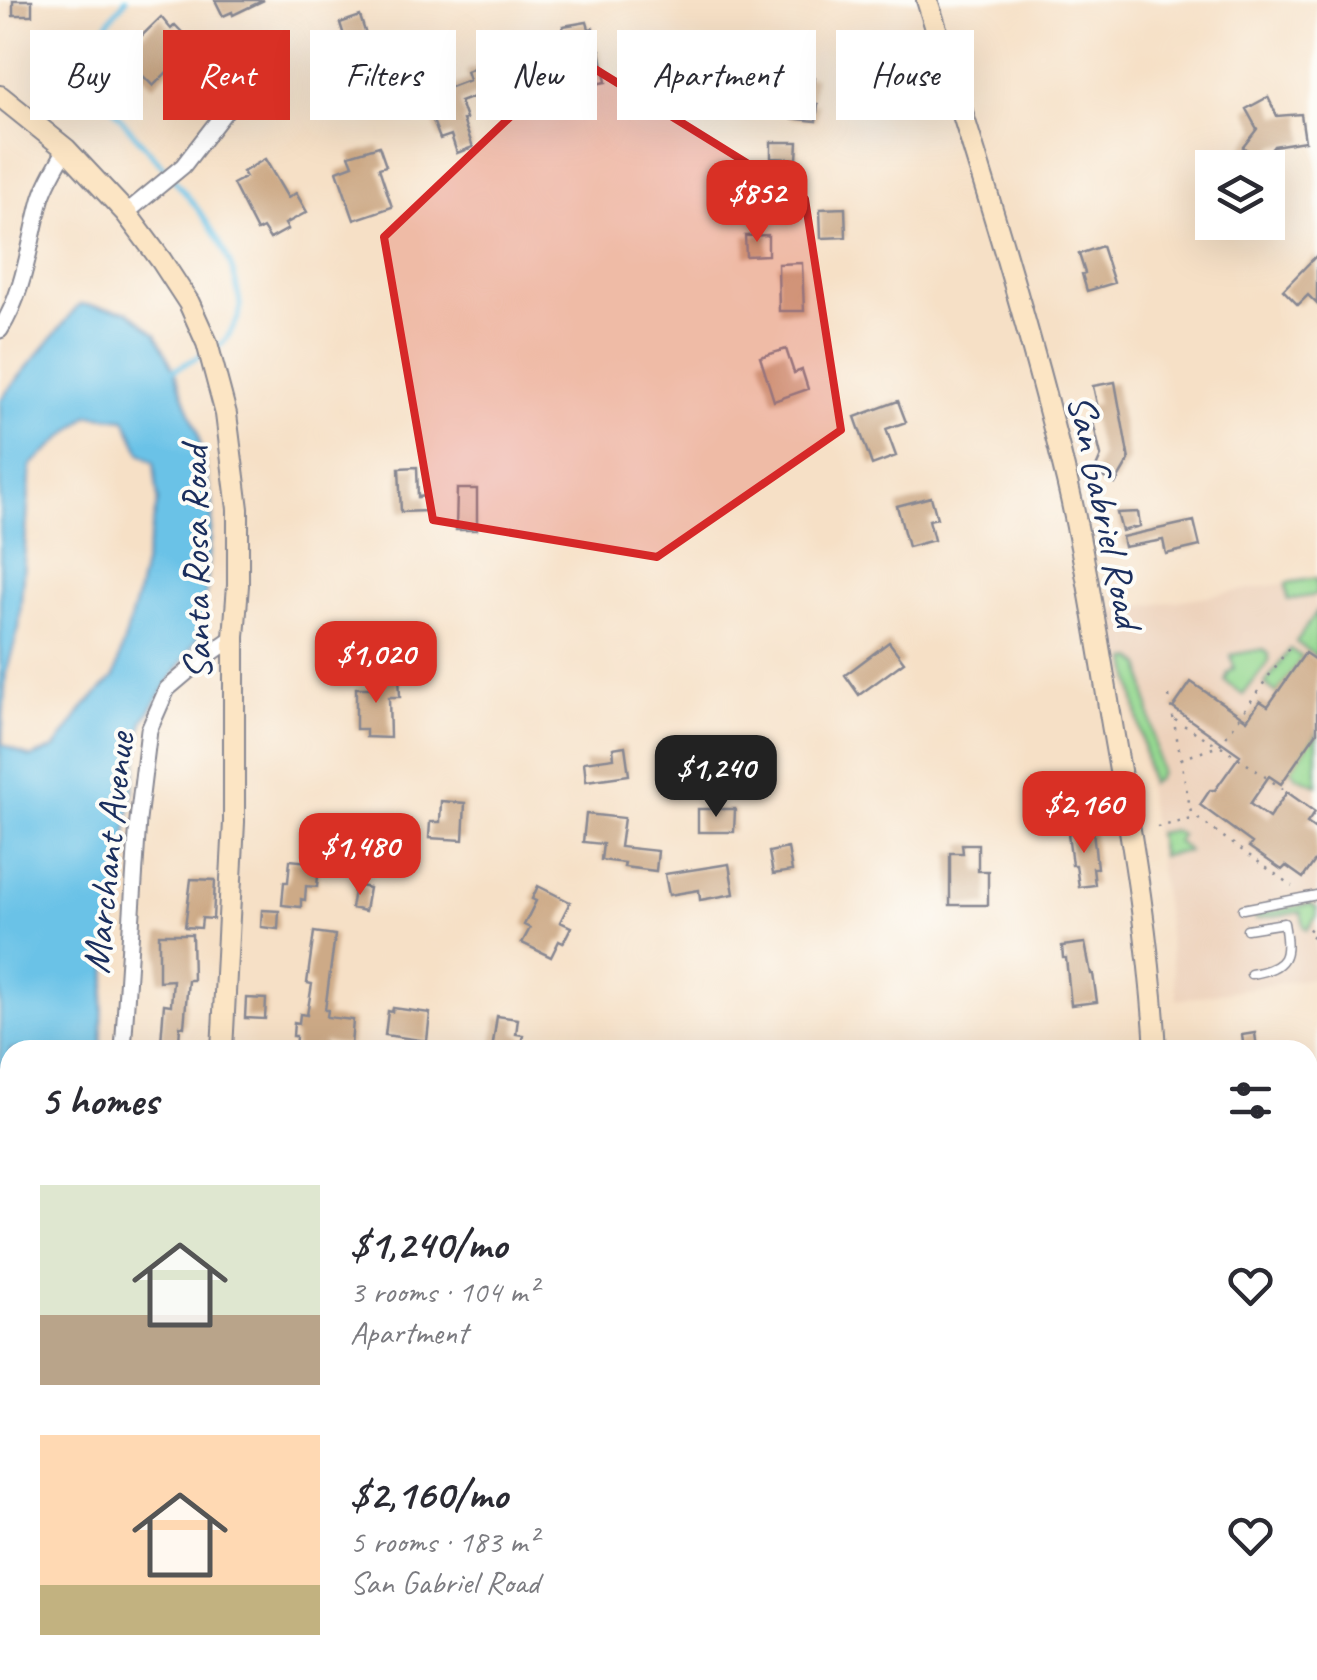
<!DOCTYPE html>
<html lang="en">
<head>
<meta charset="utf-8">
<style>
  body { margin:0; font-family:Caveat,sans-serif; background:#f2f2f3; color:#2b2b33; height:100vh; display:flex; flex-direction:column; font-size:38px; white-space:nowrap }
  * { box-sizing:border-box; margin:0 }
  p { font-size:32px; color:#7c7c81 }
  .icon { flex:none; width:55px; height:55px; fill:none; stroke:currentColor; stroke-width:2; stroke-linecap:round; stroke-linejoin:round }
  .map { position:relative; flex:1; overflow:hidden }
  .panel { position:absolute; left:0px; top:1040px; width:1318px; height:640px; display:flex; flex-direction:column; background:#fff; border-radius:30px 30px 0 0; box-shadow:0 10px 40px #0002 }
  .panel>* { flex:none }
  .banner { position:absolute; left:30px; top:30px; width:1258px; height:90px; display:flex; gap:20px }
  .tools { position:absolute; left:1195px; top:150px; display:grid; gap:20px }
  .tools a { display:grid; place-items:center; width:90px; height:90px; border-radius:0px; background:#fff; box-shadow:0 10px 40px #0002; font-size:50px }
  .price { position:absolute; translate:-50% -85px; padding:0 22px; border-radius:20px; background:#d93025; color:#fff; font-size:32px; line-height:65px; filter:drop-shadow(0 2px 5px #0008) }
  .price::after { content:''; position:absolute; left:50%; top:60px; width:30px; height:22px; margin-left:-15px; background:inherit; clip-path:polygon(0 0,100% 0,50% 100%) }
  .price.active { background:#222; color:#fff }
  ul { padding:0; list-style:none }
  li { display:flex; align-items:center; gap:30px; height:250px; padding:0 40px }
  li span { display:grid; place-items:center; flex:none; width:280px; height:200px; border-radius:0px; color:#555 }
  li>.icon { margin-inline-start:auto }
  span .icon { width:120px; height:120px; fill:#fffc; stroke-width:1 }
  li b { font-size:42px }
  h2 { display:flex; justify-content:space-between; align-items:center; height:120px; padding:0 40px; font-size:42px }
  .chip { padding:0 35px; border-radius:0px; background:#fff; box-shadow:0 10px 40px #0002; font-size:35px; line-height:90px }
  .chip.active { background:#d93025; color:#fff }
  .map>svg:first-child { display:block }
  .built { fill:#edd2bb }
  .green { fill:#95d890; stroke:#588477; stroke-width:2.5 }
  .water { fill:#6ac2e7; stroke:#4278a2; stroke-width:2.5; fill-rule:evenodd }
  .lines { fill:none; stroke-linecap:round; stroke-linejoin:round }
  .stream { stroke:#6ac2e7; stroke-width:5 }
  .building { fill:#cdaa87 }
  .lane-casing { stroke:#888892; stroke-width:11 }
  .street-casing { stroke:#888892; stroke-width:19 }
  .secondary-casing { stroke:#888892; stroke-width:24 }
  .path { stroke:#888892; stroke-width:2.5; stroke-dasharray:2.5 8; stroke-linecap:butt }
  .lane { stroke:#fff; stroke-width:8 }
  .street { stroke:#fff; stroke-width:15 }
  .secondary { stroke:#fce5c4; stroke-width:20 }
  .marked { fill:#d62828; fill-opacity:0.2; stroke:#d62828; stroke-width:8; stroke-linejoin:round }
  .labels { text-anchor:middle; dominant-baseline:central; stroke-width:8; stroke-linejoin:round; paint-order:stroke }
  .street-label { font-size:40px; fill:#1b2f5e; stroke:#fdfcf7 }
</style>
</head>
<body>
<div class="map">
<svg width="1317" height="1680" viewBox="0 0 1317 1680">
  <rect width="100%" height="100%" fill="#fdfcf7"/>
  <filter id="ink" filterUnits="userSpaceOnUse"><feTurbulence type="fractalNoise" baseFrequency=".01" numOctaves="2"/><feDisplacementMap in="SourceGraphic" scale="20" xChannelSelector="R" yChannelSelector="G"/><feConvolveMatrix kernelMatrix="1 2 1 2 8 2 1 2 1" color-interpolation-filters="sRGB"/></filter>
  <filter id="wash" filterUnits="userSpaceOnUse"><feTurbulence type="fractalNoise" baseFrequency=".0048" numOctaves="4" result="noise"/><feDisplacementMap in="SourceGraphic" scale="40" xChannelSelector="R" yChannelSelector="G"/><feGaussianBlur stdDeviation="2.25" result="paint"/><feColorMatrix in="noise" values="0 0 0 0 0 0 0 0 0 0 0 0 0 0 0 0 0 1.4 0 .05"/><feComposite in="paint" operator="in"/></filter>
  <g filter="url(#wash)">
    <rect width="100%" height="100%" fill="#f6e0c6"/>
    <!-- built -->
    <path class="built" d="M 1317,578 L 1317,977 L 1177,1000 L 1158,856 L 1125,664 L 1108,612 Z"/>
    <!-- green -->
    <path class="green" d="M 1317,578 L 1317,595 L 1288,600 L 1286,583 Z
      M 1317,611 L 1317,657 L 1296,642 Z
      M 1263,649 L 1269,654 L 1269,661 L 1243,695 L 1225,681 L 1228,673 L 1234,668 L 1231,655 Z
      M 1290,649 L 1302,657 L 1277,693 L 1265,684 Z
      M 1132,659 L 1136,660 L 1142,666 L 1160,772 L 1157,779 L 1150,783 L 1128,660 Z
      M 1317,732 L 1317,785 L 1295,776 L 1295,773 L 1290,770 Z
      M 1173,830 L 1181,835 L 1177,842 L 1189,851 L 1161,856 L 1157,833 Z
      M 1311,904 L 1317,908 L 1317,916 L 1307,930 L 1304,927 L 1301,912 L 1256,919 L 1255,916 L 1256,914 Z"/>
    <!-- water -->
    <path class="water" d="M 80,304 L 128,311 L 156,334 L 174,370 L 197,431 L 213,506 L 203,630 L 143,721 L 103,1000 L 101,1050 L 10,1050 L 10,1295 L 0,1316 L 0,400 ZM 89,415 L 125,419 L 141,453 L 154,462 L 158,500 L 137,596 L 114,677 L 85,706 L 55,748 L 31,758 L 2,744 L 6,673 L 19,628 L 31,465 Z"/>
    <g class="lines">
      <!-- stream -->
      <path class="stream" d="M 126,0 C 111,16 94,38 95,61 C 96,96 128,127 150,152 C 182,189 228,238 237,288 C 240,302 243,312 235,324 C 229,334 226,343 216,348
        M 174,370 L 206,353"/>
    </g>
    <g id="blocks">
      <!-- building -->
      <path class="building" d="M 13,0 L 32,0 L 32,15 L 13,15 Z
        M 215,0 L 264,0 L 233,15 L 232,12 L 223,16 Z
        M 360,16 L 369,44 L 356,48 L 354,40 L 346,42 L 340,23 Z
        M 161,17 L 171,29 L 175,25 L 206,57 L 190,72 L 179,60 L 153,86 L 131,64 L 134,61 L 125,52 Z
        M 587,22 L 589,29 L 593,28 L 597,50 L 600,50 L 606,82 L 579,87 L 576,68 L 571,69 L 563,26 Z
        M 479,66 L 483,77 L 479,79 L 484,93 L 460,102 L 466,119 L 463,120 L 473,147 L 457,153 L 451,135 L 440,139 L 424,97 L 469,80 L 466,71 Z
        M 775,73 L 815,77 L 812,103 L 818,104 L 816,121 L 789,118 L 790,112 L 780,111 L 782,95 L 772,94 Z
        M 1268,97 L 1277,116 L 1301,114 L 1305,141 L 1274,146 L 1262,162 L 1243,147 L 1257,129 L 1246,109 Z
        M 771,142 L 798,142 L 797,159 L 771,158 Z
        M 379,146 L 386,166 L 379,168 L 392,207 L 354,220 L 337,171 L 353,165 L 349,155 Z
        M 265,159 L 288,198 L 296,193 L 307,212 L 285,224 L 288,229 L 270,239 L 263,228 L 257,231 L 233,184 L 246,177 L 243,172 Z
        M 845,208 L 846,237 L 821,238 L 820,209 Z
        M 768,235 L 768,255 L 746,256 L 745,236 Z
        M 1102,246 L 1114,283 L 1087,291 L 1082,274 L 1085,273 L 1079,254 Z
        M 1317,255 L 1317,304 L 1308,295 L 1298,305 L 1283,290 Z
        M 802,263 L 804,311 L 779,311 L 778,264 Z
        M 786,349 L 794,373 L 802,370 L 808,389 L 774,401 L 760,357 Z
        M 1115,382 L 1129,460 L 1115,484 L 1094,472 L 1101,456 L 1089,405 L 1097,404 L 1093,386 Z
        M 898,401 L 906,422 L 886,429 L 896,456 L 872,465 L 855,417 Z
        M 417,467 L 418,497 L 426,496 L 427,511 L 401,512 L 399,468 Z
        M 457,489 L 477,489 L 477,530 L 456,530 Z
        M 931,497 L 937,518 L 929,520 L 934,540 L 908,547 L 897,506 Z
        M 1138,512 L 1140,526 L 1122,531 L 1117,513 Z
        M 1194,521 L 1200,546 L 1166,554 L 1163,540 L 1124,547 L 1122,537 Z
        M 889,642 L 904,662 L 859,695 L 845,675 Z
        M 1305,653 L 1317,661 L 1317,732 L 1281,784 L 1269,776 L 1250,804 L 1269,818 L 1287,792 L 1315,812 L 1307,823 L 1317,830 L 1317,858 L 1303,878 L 1286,866 L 1282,870 L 1249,847 L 1252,843 L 1200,805 L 1210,790 L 1215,790 L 1240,755 L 1173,708 L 1191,682 L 1247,720 L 1260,701 L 1268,706 Z
        M 372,676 L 399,676 L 400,697 L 389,697 L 390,738 L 366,737 L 366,729 L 356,729 L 356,688 L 373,688 Z
        M 625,746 L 629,775 L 586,781 L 584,762 L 614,758 L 613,748 Z
        M 441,801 L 465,803 L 463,840 L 429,838 L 430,822 L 440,822 Z
        M 698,809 L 735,809 L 734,832 L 698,832 Z
        M 586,814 L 624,818 L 620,847 L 658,851 L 656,871 L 624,867 L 625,863 L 601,860 L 603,844 L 583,842 Z
        M 1093,830 L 1097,868 L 1093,868 L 1095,885 L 1079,887 L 1076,865 L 1072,865 L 1068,833 Z
        M 962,844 L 978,844 L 978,871 L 988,871 L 988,905 L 950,905 L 950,853 L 963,853 Z
        M 788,848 L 792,871 L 773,874 L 769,852 Z
        M 290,860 L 319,863 L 317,887 L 306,886 L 305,900 L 301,899 L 301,907 L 282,905 L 284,882 L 288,882 Z
        M 729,864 L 734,894 L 700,900 L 699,890 L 669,895 L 665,874 Z
        M 191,879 L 215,880 L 213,919 L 202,918 L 201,928 L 185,927 Z
        M 355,885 L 369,888 L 365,911 L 351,908 Z
        M 538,886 L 570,902 L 560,922 L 571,927 L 563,943 L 559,941 L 551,957 L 522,943 L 530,928 L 524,925 L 536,901 L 532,899 Z
        M 262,910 L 279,911 L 278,929 L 261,927 Z
        M 314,932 L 335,935 L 325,1010 L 328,1010 L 327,1017 L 353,1020 L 351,1046 L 324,1042 L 323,1050 L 295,1050 L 296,1036 L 293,1036 L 294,1022 L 299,1023 L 300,1014 L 307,1015 L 312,984 L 307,983 Z
        M 159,934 L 192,934 L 193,980 L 188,980 L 184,1027 L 180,1026 L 179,1043 L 161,1042 L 164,1004 L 171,1005 L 173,980 L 159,981 Z
        M 1085,943 L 1091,974 L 1093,974 L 1097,1002 L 1071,1005 L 1066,958 L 1063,958 L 1062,946 Z
        M 246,998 L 266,999 L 265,1019 L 245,1018 Z
        M 393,1008 L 430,1013 L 427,1041 L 385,1035 L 388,1011 L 392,1012 Z
        M 497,1016 L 518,1019 L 516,1034 L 523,1035 L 521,1050 L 492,1050 Z
        M 1255,1033 L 1257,1049 L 1244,1050 L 1242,1035 Z"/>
    </g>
  </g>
  <g filter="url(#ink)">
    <use href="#blocks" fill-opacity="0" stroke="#888892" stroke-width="2.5"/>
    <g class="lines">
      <defs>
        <path id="lane" d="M 1243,909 L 1317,895
          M 1247,929 L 1284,923 C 1290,956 1288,968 1251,974"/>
        <path id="street" d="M 126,213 L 183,166 L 258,69
          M 0,330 C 25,291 29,244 41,200 C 46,182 57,166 66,149
          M 123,1050 L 138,820 L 149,730 L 167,689 L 200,661 L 234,637
          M 0,1356 L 10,1338"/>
        <path id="secondary" d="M 927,0 C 977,159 1028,319 1067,481 C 1087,567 1100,655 1115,742 C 1133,844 1150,946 1156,1050
          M 0,96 L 66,149 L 126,213 L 161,260 L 189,303 L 207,343 L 226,414 L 238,509 L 238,585 L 234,637 L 234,822 L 222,1050
          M 60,1680 L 64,1670
          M 1155,1680 L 1155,1670"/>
      </defs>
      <!-- lane casing -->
      <use href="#lane" class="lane-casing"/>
      <!-- street casing -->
      <use href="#street" class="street-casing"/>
      <!-- secondary casing -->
      <use href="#secondary" class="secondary-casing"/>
      <!-- path -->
      <path class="path" d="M 1169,696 L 1192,818
        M 1175,720 L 1219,746
        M 1221,746 L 1283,789
        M 1181,759 L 1219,746 L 1293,642
        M 1157,827 L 1197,818 L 1292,886
        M 1313,937 L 1307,933 L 1317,920"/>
      <!-- lane -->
      <use href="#lane" class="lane"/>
      <!-- street -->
      <use href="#street" class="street"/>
      <!-- secondary -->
      <use href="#secondary" class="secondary"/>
    </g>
  </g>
  <!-- marked area -->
  <path class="marked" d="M 574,56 L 805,199 L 841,430 L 657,557 L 433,520 L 384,237 Z"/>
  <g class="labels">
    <!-- street labels -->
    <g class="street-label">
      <text transform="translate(1105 511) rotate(78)">San Gabriel Road</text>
      <text transform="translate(196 563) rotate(-91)">Santa Rosa Road</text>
      <text transform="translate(108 853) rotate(-84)">Marchant Avenue</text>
    </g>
  </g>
</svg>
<div class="tools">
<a><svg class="icon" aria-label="layers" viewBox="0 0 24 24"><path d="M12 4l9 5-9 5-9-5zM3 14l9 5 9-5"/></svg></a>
</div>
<b class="price" style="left:757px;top:245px">$852</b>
<b class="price" style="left:376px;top:706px">$1,020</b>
<b class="price active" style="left:716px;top:820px">$1,240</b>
<b class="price" style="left:1084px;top:856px">$2,160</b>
<b class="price" style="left:360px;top:898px">$1,480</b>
<div class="banner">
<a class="chip">Buy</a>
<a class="chip active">Rent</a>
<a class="chip">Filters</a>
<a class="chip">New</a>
<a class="chip">Apartment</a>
<a class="chip">House</a>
</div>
<section class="panel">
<h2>5 homes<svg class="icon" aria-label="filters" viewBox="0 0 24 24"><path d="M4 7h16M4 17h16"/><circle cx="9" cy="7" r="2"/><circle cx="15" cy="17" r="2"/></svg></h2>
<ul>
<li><span style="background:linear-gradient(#dfe7d0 65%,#b9a48a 0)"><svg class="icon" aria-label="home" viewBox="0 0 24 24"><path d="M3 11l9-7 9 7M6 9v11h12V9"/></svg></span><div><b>$1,240/mo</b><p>3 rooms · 104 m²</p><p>Apartment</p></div><svg class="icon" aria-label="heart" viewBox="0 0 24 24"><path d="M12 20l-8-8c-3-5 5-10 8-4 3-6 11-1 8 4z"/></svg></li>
<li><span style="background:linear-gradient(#ffd9b3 75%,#c2b280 0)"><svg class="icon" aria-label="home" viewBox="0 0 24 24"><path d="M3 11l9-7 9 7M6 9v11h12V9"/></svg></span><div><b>$2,160/mo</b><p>5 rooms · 183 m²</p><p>San Gabriel Road</p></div><svg class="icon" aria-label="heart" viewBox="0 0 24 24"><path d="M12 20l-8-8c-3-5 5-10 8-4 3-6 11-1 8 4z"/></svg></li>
</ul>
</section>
</div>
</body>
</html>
